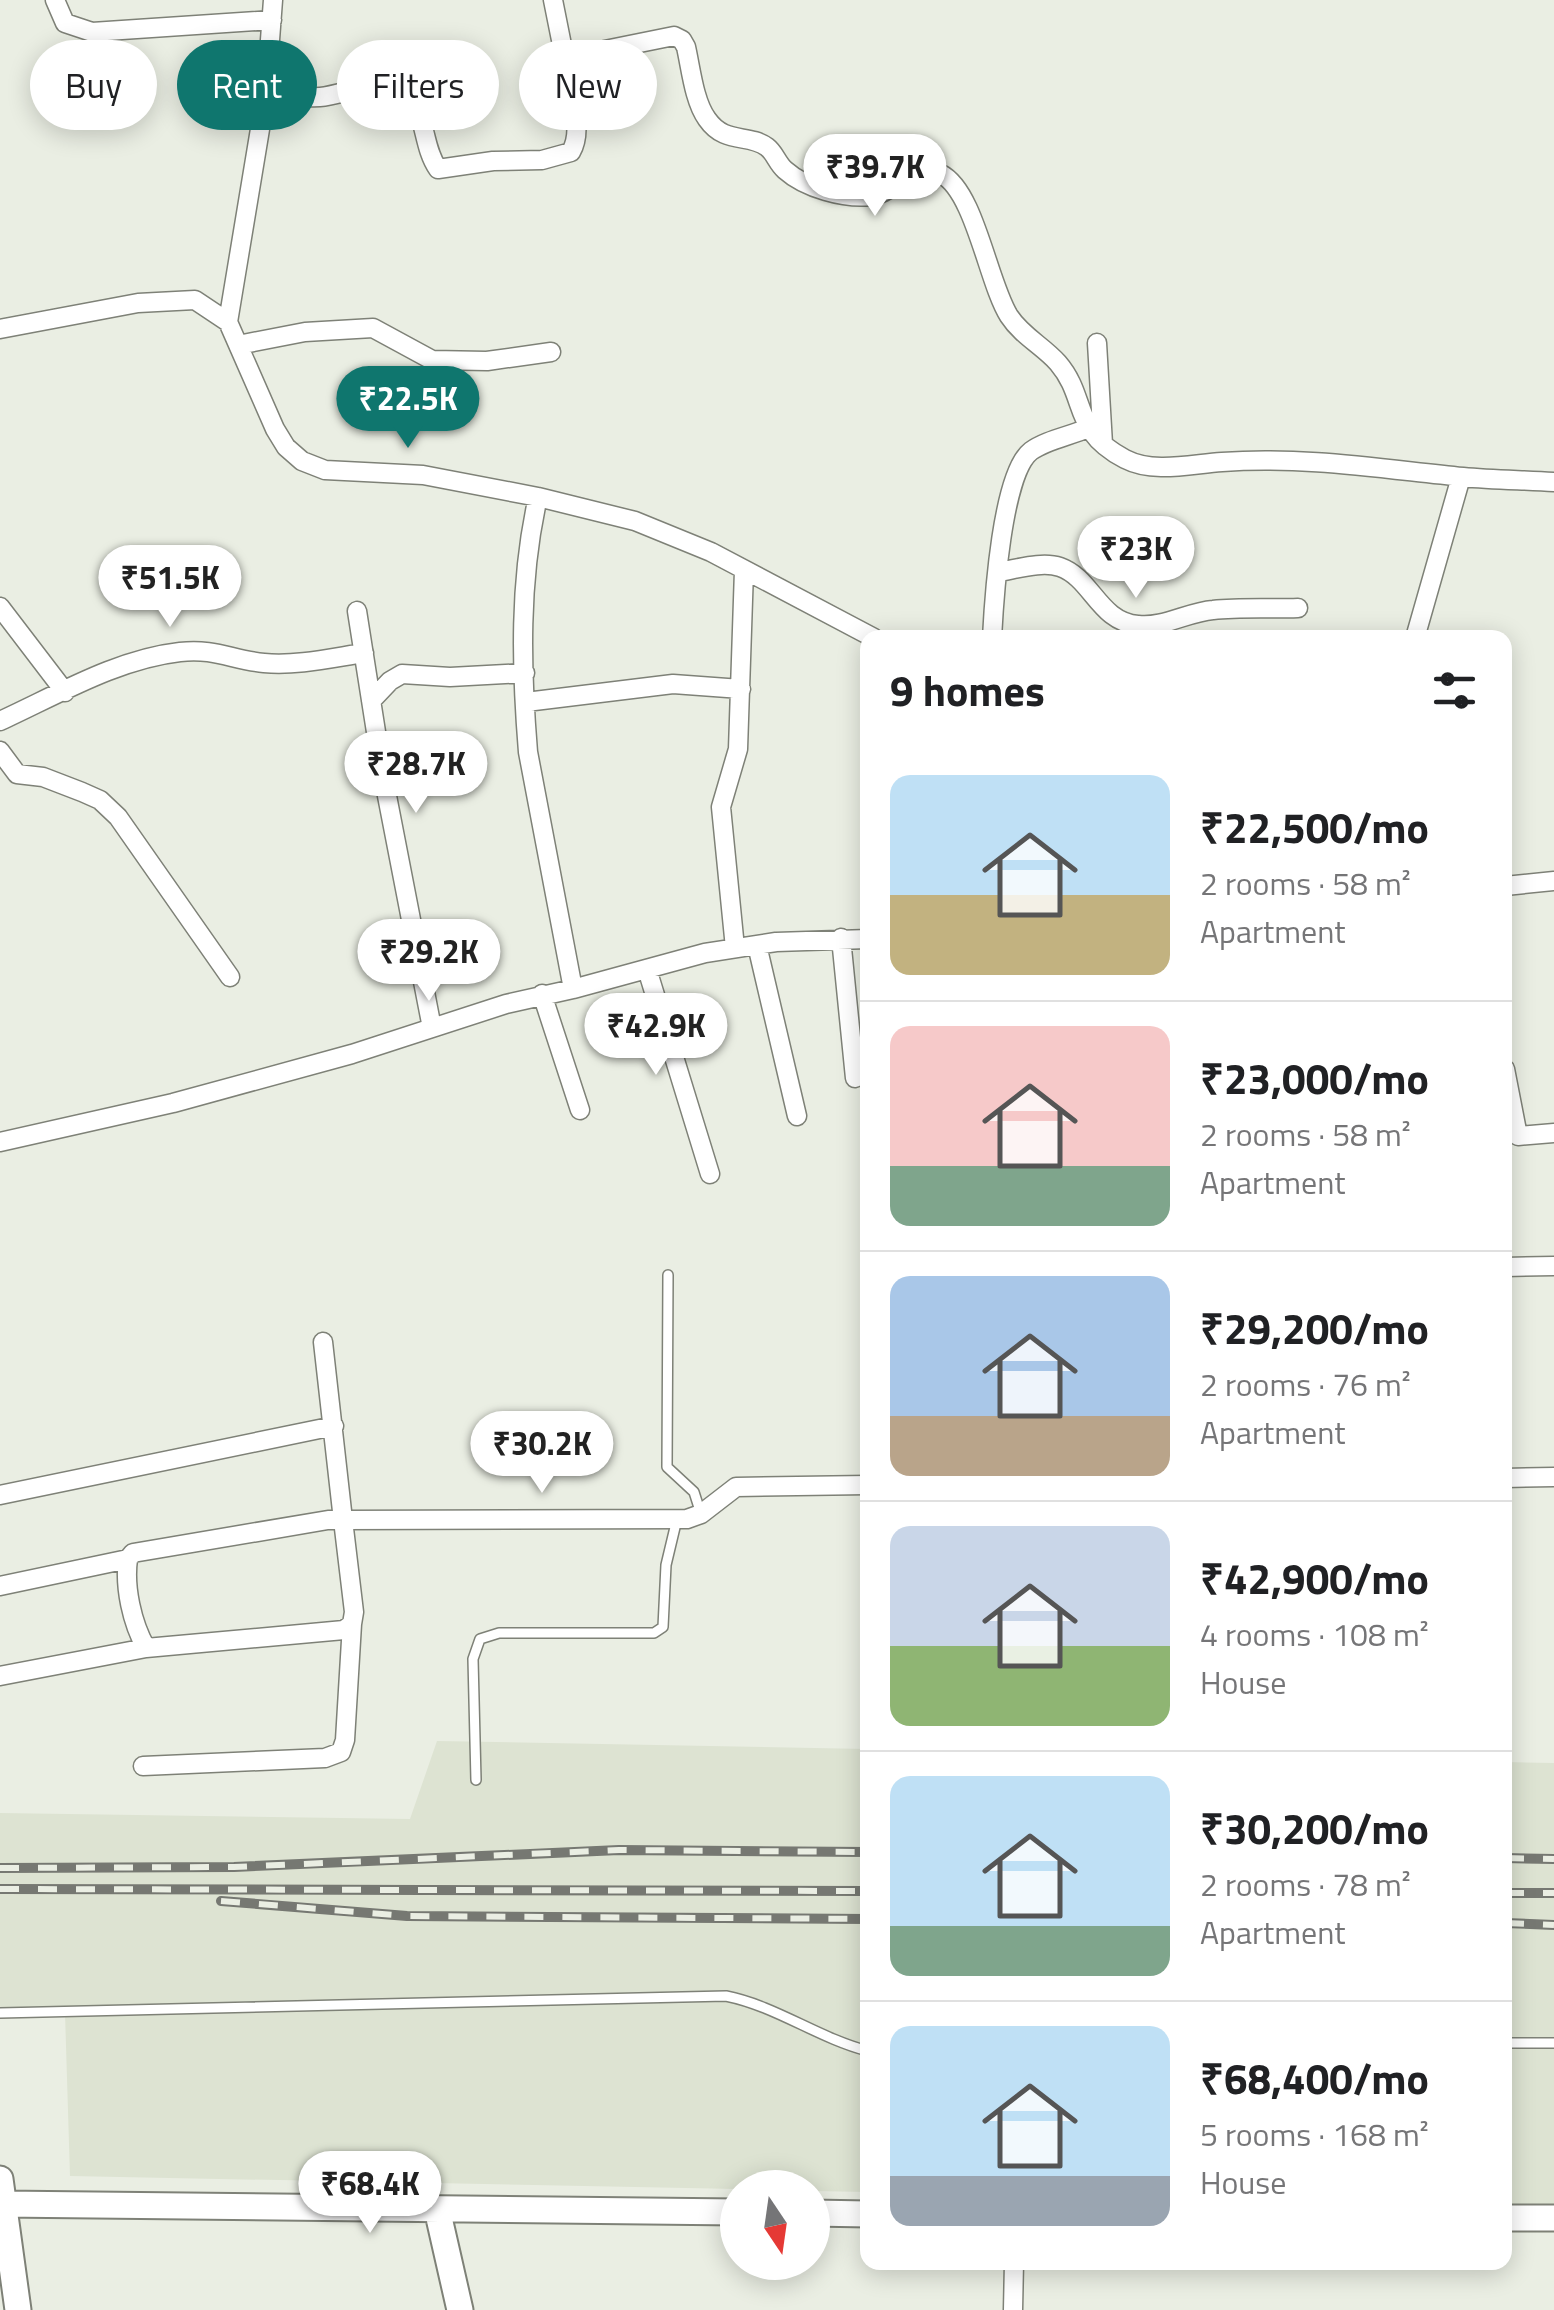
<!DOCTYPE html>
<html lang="en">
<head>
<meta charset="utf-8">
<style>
  body { margin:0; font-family:"Titillium Web",sans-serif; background:#f2f2f2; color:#202124; height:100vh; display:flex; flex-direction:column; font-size:38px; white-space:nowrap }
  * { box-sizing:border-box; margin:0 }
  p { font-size:32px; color:#757577 }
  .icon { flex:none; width:55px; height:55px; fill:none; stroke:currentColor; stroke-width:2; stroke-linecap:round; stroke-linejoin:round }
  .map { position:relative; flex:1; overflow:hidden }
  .panel { position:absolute; left:860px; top:630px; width:652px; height:1640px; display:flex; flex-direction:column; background:#fff; border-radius:20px; box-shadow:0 5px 25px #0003 }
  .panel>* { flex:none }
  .guide { position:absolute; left:30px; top:40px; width:680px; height:90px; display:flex; gap:20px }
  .needle { width:65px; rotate:167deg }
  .controls { position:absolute; left:720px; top:2170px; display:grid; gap:20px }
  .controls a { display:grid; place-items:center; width:110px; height:110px; border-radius:50%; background:#fff; box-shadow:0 5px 25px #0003; font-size:50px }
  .price { position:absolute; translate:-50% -85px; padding:0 22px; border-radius:35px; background:#fff; color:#222; font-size:32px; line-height:65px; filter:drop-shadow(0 2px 5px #0008) }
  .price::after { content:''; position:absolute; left:50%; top:60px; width:30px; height:22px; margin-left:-15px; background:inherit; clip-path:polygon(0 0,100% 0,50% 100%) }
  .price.selected { background:#0f766e; color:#fff }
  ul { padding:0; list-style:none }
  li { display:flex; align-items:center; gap:30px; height:250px; padding:0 30px }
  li+li { border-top:2px solid #e0e0e0 }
  li span { display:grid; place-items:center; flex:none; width:280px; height:200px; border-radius:20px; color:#555 }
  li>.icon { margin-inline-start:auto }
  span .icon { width:120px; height:120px; fill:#fffc; stroke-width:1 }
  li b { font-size:42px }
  h2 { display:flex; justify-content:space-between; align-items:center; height:120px; padding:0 30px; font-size:42px }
  .pill { padding:0 35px; border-radius:45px; background:#fff; box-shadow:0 5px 25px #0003; font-size:35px; line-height:90px }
  .pill.selected { background:#0f766e; color:#fff }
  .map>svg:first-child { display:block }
  .built { fill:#dde3d2 }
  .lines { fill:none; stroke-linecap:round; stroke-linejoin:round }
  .lane-casing { stroke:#7e8177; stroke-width:12 }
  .street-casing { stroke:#7e8177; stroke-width:21 }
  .secondary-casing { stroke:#7e8177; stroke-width:29 }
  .lane { stroke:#fff; stroke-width:9 }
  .street { stroke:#fff; stroke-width:18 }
  .secondary { stroke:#fff; stroke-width:25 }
  .rail-casing { stroke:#767872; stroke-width:10 }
  .rail { stroke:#eaeee3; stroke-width:6; stroke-dasharray:19; stroke-linecap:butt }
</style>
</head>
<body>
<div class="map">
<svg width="1554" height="2310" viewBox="0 0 1554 2310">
  <rect width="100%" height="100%" fill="#eaeee3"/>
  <!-- built -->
  <path class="built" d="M 437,1741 L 867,1749 L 867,2192 L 813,2191 L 812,2188 L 737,2189 L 70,2176 L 65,2013 L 0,2012 L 0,1813 L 410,1819 Z
    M 1505,1762 L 1554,1763 L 1554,2205 L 1505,2204 Z"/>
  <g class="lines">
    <defs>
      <path id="lane" d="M 668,1275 L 667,1467 L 694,1492 L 701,1514
        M 476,1780 L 473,1659 L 480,1639 L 499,1633 L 654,1633 L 663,1627 L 666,1565 L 677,1519
        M 0,2013 L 726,1996 C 776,2006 818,2038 868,2051
        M 1505,2043 L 1554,2043"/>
      <path id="street" d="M 55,0 L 65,23 L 92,32 L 272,20
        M 553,0 L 562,45 L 571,60
        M 266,93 C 284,97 302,98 320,97 C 347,95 389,71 410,97 C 426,116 423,148 438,169 L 493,161 L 542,160 L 571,152 C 587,123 562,90 571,60 L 580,55 L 674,36 L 682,40 L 686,47 C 691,69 694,101 707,119 C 725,145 748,133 767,147 C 775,153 777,163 785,170 C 805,188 844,199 871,196 C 893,193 918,163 941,174 C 975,191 988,283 1009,316 C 1022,336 1043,346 1058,363 C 1088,398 1071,431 1125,459 C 1154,474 1191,464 1222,462 C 1304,456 1382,469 1463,477 C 1493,480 1524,480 1554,482
        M 228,322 L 266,93 L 273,0
        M 0,329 L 138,303 L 195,300 L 228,322 L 275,429 L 286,447 L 302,461 L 325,470 L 423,475 L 538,497 L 635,521 L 711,552 L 874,638
        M 1097,343 L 1103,444
        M 238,345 L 305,332 L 373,328 L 432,360 L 487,361 L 551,352
        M 538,497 C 519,580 521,667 528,752 L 573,989
        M 998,572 C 1017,569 1042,561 1060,567 C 1092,578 1099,622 1138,625 C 1163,628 1188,612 1213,610 C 1241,607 1270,609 1298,608
        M 0,607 L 65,692
        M 357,611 L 382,770 L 432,1028
        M 992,638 C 994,599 1002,473 1031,451 C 1046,440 1070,436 1088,428
        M 1415,638 L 1461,477
        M 371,701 L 390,681 L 402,674 L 450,677 L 525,673
        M 526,702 L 673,684 L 741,689
        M 0,721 C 57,695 117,659 180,652 C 215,648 232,660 264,663 C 297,666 331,658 364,653
        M 0,751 L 17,774 L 43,777 L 82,792 L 100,800 L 118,817 L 230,977
        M 1505,886 L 1554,881
        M 841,938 L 855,1078
        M 757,945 L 797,1116
        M 735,948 L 721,807 L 738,749 L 744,570
        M 647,969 L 710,1174
        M 542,994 L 580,1110
        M 1505,1069 L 1518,1136 L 1554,1133
        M 0,1142 L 173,1103 L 352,1054 L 506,1004 L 573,989 L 705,953 L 776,942 L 868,939
        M 1505,1267 L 1554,1266
        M 323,1342 L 343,1520 L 687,1519 L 701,1514 L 736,1487 L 868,1485
        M 1505,1478 L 1554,1477
        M 0,1495 L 334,1426
        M 328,1520 L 343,1520 L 354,1612 L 352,1624 L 344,1630 L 146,1648 C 132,1623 124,1587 128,1559 L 133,1553 Z
        M 0,1586 L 128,1559
        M 0,1676 L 146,1648
        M 143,1766 L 325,1758 L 341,1752 L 345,1740 L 352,1624
        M 1013,2310 L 1014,2262"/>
      <path id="secondary" d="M 0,2179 L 18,2310
        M 2,2204 L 738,2212
        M 437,2209 L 460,2310
        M 812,2213 L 868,2214
        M 1505,2218 L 1554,2218"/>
    </defs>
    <!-- lane casing -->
    <use href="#lane" class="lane-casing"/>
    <!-- street casing -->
    <use href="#street" class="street-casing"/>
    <!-- secondary casing -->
    <use href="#secondary" class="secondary-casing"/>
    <!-- lane -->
    <use href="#lane" class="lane"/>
    <!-- street -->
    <use href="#street" class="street"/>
    <!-- secondary -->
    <use href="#secondary" class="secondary"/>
    <defs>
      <path id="rail" d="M 1505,1858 L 1554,1859
        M 0,1868 L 234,1867 L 619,1850 L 868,1852
        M 0,1889 L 868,1891
        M 1505,1893 L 1554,1893
        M 221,1901 L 407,1916 L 868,1919
        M 1505,1923 L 1554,1925"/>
    </defs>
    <!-- rail casing -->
    <use href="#rail" class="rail-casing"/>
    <!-- rail -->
    <use href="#rail" class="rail"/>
  </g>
</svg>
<div class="controls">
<a><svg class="needle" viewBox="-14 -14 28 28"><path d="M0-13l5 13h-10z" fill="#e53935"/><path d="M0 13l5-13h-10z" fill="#757577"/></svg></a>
</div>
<b class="price" style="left:875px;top:219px">₹39.7K</b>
<b class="price selected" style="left:408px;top:451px">₹22.5K</b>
<b class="price" style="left:1136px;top:601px">₹23K</b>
<b class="price" style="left:170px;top:630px">₹51.5K</b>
<b class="price" style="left:416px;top:816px">₹28.7K</b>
<b class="price" style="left:429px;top:1004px">₹29.2K</b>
<b class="price" style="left:656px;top:1078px">₹42.9K</b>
<b class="price" style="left:542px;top:1496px">₹30.2K</b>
<b class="price" style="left:370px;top:2236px">₹68.4K</b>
<div class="guide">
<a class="pill">Buy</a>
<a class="pill selected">Rent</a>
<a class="pill">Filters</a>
<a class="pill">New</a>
</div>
<section class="panel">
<h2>9 homes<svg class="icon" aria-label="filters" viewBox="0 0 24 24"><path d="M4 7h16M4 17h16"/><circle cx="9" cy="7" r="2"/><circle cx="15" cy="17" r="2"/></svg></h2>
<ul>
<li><span style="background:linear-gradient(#bfe0f5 60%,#c2b280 0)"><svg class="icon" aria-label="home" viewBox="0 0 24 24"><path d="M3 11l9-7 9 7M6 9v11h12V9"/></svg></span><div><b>₹22,500/mo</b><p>2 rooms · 58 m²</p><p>Apartment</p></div></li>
<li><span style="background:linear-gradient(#f6c9c9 70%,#7fa58c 0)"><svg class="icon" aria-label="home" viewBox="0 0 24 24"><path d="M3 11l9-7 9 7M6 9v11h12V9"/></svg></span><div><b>₹23,000/mo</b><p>2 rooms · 58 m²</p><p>Apartment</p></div></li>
<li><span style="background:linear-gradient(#a9c7e8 70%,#b9a48a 0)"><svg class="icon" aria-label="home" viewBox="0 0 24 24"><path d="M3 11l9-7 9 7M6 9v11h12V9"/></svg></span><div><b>₹29,200/mo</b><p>2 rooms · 76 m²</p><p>Apartment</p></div></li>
<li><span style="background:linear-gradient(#c9d6e8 60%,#8fb573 0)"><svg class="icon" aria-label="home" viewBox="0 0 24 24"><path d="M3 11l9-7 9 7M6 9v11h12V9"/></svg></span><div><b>₹42,900/mo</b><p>4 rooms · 108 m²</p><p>House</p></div></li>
<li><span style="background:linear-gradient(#bfe0f5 75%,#7fa58c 0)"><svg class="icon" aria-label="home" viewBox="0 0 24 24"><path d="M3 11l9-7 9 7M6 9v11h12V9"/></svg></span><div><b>₹30,200/mo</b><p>2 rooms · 78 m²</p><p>Apartment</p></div></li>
<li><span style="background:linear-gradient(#bfe0f5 75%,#9aa5b1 0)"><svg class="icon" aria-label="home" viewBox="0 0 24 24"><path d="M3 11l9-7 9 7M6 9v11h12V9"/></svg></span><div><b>₹68,400/mo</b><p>5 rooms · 168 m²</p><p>House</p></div></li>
</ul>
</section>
</div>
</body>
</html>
